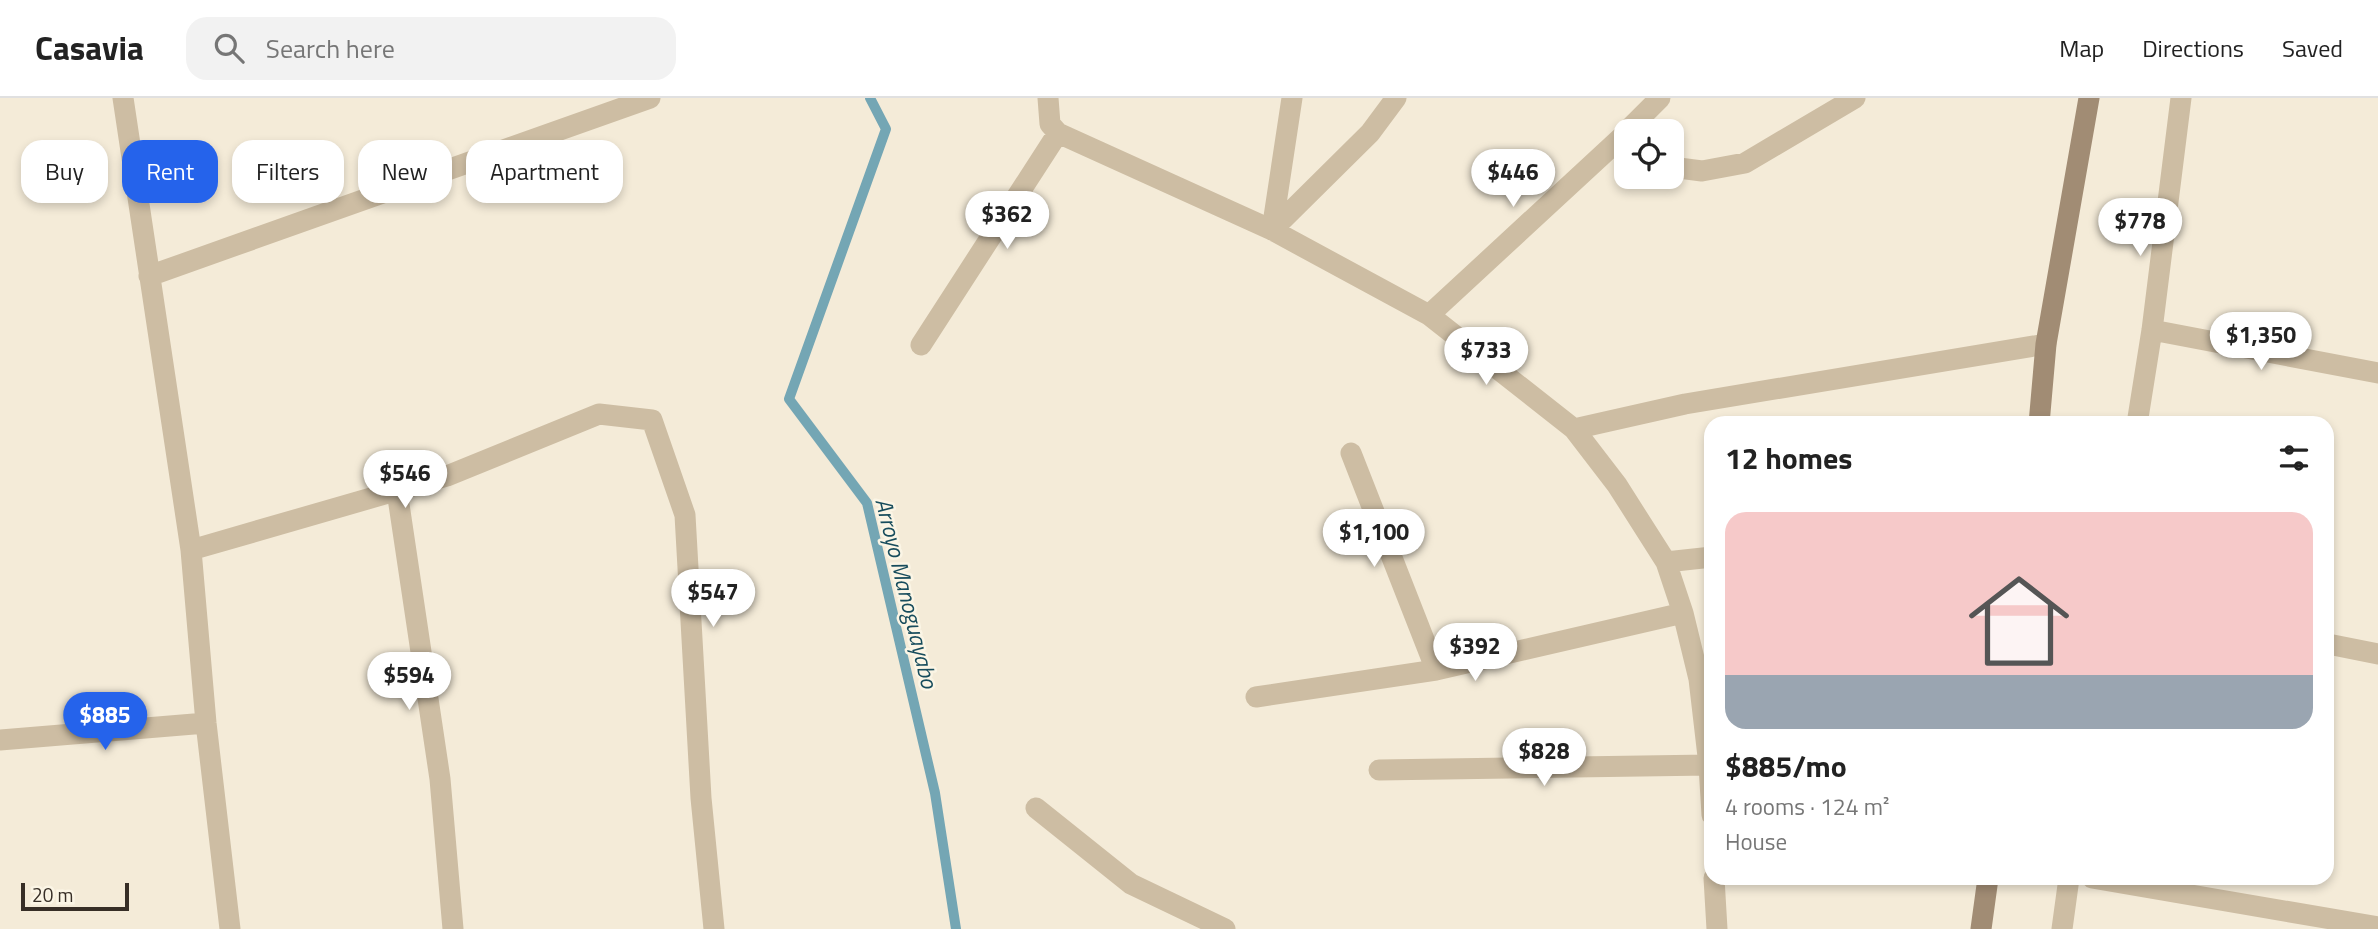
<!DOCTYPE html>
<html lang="en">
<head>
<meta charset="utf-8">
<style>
  body { margin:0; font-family:"Titillium Web",sans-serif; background:#f2f2f2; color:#222; height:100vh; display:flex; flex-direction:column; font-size:26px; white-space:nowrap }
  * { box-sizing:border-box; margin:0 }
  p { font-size:23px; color:#767676 }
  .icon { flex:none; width:38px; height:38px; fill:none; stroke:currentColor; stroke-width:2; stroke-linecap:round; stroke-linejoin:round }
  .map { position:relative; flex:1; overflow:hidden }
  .drawer { position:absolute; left:1704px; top:318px; width:630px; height:469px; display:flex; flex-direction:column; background:#fff; border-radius:21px; box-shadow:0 4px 10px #0003 }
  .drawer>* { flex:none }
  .guide { position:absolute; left:21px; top:42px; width:665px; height:63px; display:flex; gap:14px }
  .controls { position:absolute; left:1614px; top:21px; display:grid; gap:14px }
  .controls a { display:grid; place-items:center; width:70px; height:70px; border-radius:14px; background:#fff; box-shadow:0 4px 10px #0003; font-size:35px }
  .scale { position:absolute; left:21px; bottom:18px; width:108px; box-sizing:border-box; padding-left:7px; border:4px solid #372e26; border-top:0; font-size:19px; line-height:24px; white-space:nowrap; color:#372e26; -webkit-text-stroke:5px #fbf5e5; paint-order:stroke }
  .price { position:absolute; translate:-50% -60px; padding:0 16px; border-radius:24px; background:#fff; color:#222; font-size:23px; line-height:46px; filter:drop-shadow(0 2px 4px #0008) }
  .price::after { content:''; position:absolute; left:50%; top:42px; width:21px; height:16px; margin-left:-10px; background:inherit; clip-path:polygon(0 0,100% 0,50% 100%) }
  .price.current { background:#2563eb; color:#fff }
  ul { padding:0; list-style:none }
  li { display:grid; align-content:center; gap:14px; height:371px; padding:0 21px }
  li span { display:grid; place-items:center; height:217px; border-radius:21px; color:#555 }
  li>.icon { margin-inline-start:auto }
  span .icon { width:126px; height:126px; fill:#fffc; stroke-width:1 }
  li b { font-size:30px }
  h2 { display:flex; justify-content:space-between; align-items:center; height:84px; padding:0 21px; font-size:30px }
  .chip { padding:0 24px; border-radius:21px; background:#fff; box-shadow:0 4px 10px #0003; font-size:24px; line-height:63px }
  .chip.current { background:#2563eb; color:#fff }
  header { display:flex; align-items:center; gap:42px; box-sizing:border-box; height:98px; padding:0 35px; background:#fff; border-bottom:2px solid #e0e0e0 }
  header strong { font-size:33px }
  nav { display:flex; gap:38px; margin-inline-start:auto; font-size:24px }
  .search { width:490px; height:63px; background:#f2f2f2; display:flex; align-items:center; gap:18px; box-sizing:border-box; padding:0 24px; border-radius:21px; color:#767676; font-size:26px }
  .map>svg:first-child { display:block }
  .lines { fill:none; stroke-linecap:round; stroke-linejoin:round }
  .stream { stroke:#74a6b4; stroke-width:10 }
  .street { stroke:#cdbda3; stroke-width:21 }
  .secondary { stroke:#a18c74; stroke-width:21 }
  .labels { text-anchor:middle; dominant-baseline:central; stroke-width:5; stroke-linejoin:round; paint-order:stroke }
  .water-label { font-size:23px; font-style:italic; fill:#174c5c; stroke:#fbf5e5 }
</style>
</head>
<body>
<header>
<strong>Casavia</strong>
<div class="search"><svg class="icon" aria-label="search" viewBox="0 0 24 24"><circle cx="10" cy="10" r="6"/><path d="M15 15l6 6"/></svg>Search here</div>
<nav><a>Map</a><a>Directions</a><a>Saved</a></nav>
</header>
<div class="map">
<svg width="2378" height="831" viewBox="0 0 2378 831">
  <rect width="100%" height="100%" fill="#f4ebd8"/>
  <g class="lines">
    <!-- stream -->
    <path class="stream" d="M 870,0 L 886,31 L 789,301 L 867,405 L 935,695 L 956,831"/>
    <!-- street -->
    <path class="street" d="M 123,0 L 191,452 L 206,625 L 230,831
      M 1048,0 L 1050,26 L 1058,35 L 1272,132 L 1429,217 L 1574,331 L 1617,387 L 1666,464 L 1683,515 L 1699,581 L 1709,667 L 1712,717
      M 1627,33 L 1660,0
      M 1671,69 L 1702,73 L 1745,65 L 1855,0
      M 1272,132 L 1370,35 L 1396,0
      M 1272,132 L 1292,0
      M 149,178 L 650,0
      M 1429,217 L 1626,35
      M 2152,232 L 2378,275
      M 921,247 L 1058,35
      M 2137,326 L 2152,232 L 2181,0
      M 1574,331 L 1685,306 L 2046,246
      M 1351,355 L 1436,572
      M 397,393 L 440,681 L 453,831
      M 191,452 L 447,378 L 599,316 L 652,322 L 685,417 L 701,700 L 714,831
      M 1666,464 L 1712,459
      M 2328,546 L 2378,556
      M 1256,599 L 1436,572 L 1683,515
      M 0,642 L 206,625
      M 1379,672 L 1709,667
      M 1036,710 L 1131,786 L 1225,831
      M 1714,780 L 1717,831
      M 2092,780 L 2378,829
      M 2062,831 L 2069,780"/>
    <!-- secondary -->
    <path class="secondary" d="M 2039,326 L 2046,246 L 2089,0
      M 1981,831 L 1988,780"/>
  </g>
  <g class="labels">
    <!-- water labels -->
    <g class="water-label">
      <text transform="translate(907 495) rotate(76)">Arroyo Manoguayabo</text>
    </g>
  </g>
</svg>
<div class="controls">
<a><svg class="icon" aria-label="locate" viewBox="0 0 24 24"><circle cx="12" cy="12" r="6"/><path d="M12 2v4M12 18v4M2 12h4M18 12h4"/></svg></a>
</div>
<div class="scale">20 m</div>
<b class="price" style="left:1513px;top:111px">$446</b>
<b class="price" style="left:1007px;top:153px">$362</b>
<b class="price" style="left:2140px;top:160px">$778</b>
<b class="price" style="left:2261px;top:274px">$1,350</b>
<b class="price" style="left:1486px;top:289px">$733</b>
<b class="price" style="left:405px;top:412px">$546</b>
<b class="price" style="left:1374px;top:471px">$1,100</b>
<b class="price" style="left:713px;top:531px">$547</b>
<b class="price" style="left:1475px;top:585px">$392</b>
<b class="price" style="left:409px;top:614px">$594</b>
<b class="price current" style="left:105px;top:654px">$885</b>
<b class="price" style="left:1544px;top:690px">$828</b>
<div class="guide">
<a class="chip">Buy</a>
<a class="chip current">Rent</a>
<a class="chip">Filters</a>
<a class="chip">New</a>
<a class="chip">Apartment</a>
</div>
<section class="drawer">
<h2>12 homes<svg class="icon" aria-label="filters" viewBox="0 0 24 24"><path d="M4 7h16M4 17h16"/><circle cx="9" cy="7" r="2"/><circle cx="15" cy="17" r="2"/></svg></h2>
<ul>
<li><span style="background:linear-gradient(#f6c9c9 75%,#9aa5b1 0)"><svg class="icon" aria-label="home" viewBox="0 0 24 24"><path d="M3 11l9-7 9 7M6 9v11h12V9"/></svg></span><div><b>$885/mo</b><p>4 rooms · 124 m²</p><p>House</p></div></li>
</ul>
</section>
</div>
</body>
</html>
